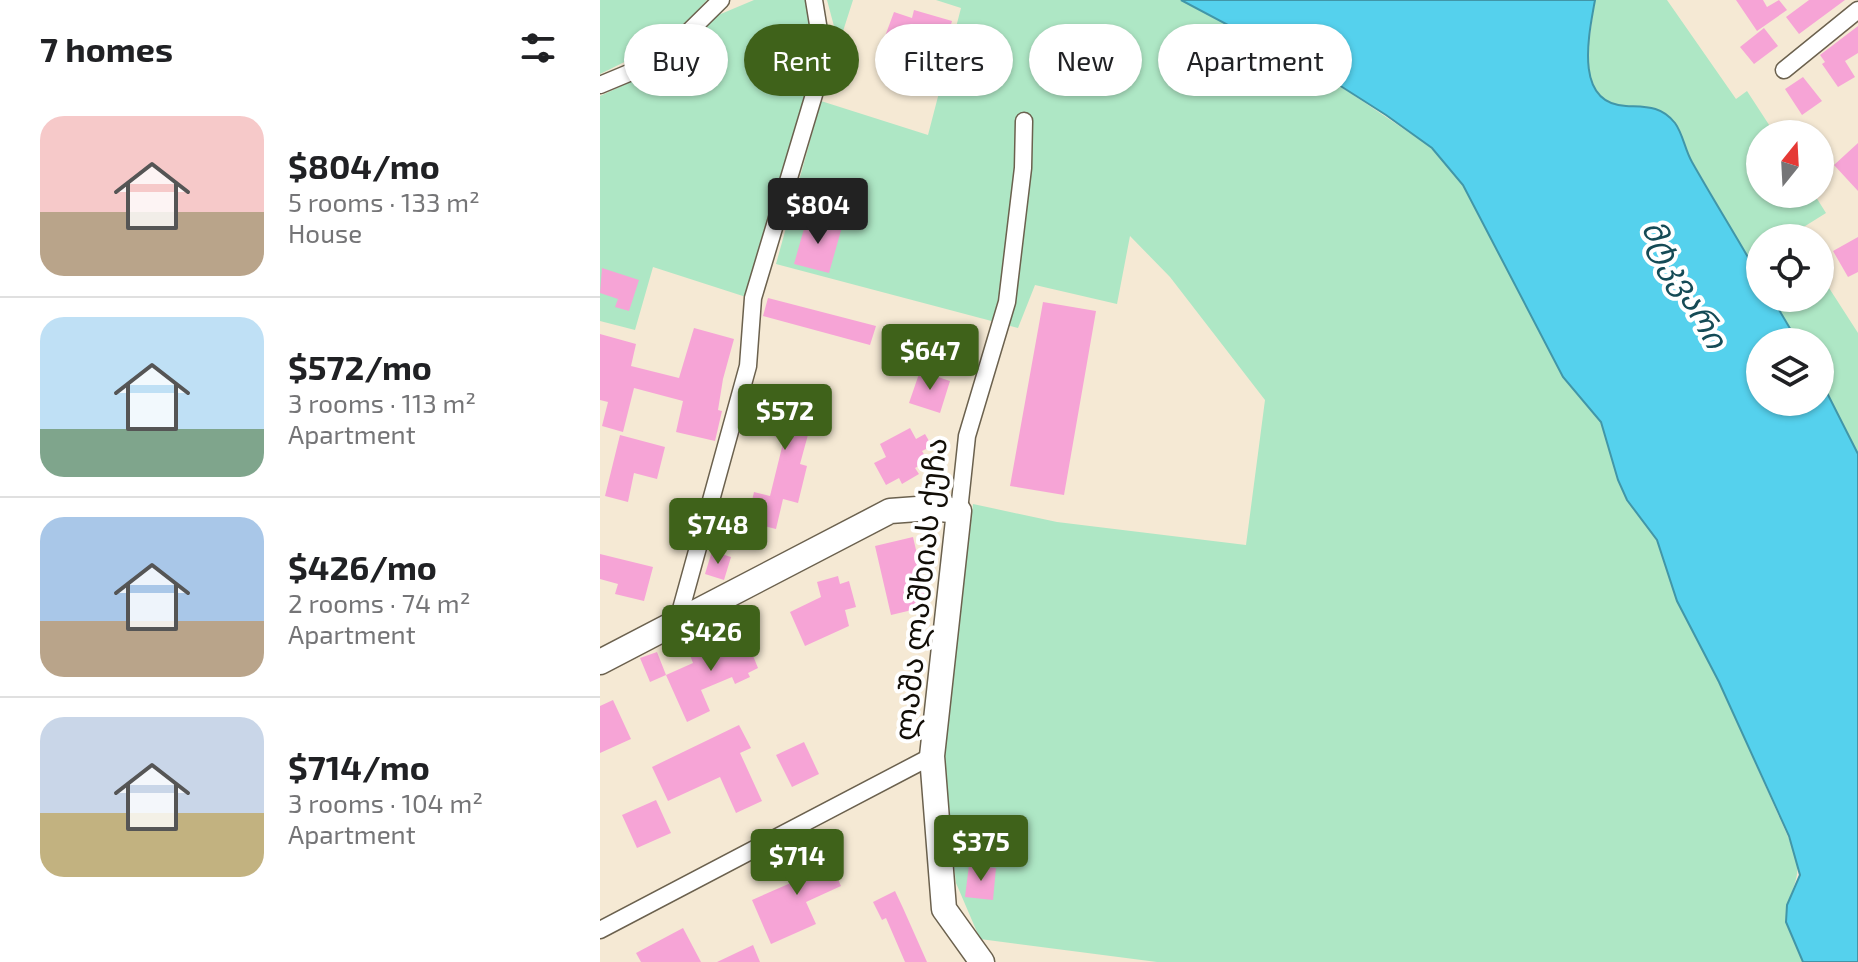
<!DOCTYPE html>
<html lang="en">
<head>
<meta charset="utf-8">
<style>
  body { margin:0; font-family:"Exo 2","Noto Sans Georgian",sans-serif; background:#f2f2f2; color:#202124; height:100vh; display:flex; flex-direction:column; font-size:30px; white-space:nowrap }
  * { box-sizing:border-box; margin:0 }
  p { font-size:26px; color:#757577 }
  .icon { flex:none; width:44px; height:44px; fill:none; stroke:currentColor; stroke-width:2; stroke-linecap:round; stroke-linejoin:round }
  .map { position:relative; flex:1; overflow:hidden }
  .sheet { display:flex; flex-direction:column; background:#fff; width:600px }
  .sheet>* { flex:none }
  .top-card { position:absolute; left:24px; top:24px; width:760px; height:72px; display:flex; gap:16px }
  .needle { width:52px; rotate:18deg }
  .fabs { position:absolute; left:1146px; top:120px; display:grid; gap:16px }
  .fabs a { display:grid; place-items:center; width:88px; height:88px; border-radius:50%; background:#fff; box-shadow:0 2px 6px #0004; font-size:40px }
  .price { position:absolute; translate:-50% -68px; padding:0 18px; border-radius:8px; background:#3f621a; color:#fff; font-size:26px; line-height:52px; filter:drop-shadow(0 2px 4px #0008) }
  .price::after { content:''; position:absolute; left:50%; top:48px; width:24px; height:18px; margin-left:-12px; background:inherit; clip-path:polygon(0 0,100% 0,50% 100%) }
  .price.selected { background:#222; color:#fff }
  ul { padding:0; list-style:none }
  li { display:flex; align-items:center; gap:24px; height:200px; padding:0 40px }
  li+li { border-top:2px solid #e0e0e0 }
  li span { display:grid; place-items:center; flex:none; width:224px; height:160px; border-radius:24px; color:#555 }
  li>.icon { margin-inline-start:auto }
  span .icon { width:96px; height:96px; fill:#fffc; stroke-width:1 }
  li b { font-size:34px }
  h2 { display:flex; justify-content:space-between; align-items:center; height:96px; padding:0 40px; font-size:34px }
  .pill { padding:0 28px; border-radius:36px; background:#fff; box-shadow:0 2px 6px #0004; font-size:28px; line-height:72px }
  .pill.selected { background:#3f621a; color:#fff }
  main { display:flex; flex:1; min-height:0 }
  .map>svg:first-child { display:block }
  .green { fill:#aee7c5 }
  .water { fill:#55d1ed; stroke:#4196a8; stroke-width:2 }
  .building { fill:#f6a4d6 }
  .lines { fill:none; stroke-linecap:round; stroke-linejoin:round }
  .street-casing { stroke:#6b614e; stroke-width:19 }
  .secondary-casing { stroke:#6b614e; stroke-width:27 }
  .street { stroke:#fff; stroke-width:16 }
  .secondary { stroke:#fff; stroke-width:24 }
  .labels { text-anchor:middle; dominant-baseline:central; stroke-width:8; stroke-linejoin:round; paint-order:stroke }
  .street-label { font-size:30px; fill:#120e07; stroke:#fff }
  .water-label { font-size:32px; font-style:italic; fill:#154b56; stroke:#fff }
</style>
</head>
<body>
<main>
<section class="sheet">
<h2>7 homes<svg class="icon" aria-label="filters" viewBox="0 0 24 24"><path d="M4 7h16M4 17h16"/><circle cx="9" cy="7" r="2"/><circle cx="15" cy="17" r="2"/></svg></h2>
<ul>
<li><span style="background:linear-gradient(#f6c9c9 60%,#b9a48a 0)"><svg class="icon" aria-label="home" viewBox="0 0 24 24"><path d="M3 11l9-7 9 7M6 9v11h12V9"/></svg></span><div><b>$804/mo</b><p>5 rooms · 133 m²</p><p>House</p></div></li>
<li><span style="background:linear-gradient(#bfe0f5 70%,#7fa58c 0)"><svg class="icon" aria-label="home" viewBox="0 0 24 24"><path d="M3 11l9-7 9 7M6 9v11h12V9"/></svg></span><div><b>$572/mo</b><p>3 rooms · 113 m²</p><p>Apartment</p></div></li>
<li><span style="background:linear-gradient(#a9c7e8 65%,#b9a48a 0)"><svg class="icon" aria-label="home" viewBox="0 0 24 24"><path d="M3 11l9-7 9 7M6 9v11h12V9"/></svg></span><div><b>$426/mo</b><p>2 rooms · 74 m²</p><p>Apartment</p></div></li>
<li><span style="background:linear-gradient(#c9d6e8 60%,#c2b280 0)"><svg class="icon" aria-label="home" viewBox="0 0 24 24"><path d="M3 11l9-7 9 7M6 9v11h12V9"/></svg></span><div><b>$714/mo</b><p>3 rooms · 104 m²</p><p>Apartment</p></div></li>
</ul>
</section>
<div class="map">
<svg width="1258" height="962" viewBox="0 0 1258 962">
  <rect width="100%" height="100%" fill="#f5e9d4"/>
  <!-- green -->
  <path class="green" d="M 0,0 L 107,0 C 72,39 46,52 0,74 Z
    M 154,0 L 206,0 L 215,46 L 212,80 L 146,297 L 53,267 L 35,330 L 0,321 L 0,96 L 63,67 L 116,16 Z
    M 227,0 L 253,0 L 229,75 L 235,30 Z
    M 336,0 L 581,0 L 728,78 L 832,148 L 863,185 L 963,377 L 1001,422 L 1018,480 L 1027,500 L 1057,540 L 1077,601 L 1119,682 L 1197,857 C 1201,886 1184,897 1187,920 C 1188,933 1198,949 1203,962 L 557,962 L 380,939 L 356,883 L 339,747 L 351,687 L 373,504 L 457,522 L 646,545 L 665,400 L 570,277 L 530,236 L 517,304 L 435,285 L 418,328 L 176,264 L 221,101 L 328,135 L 361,8 Z
    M 995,0 L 1067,0 L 1136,99 L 1147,91 L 1175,134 L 1160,134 L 1160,194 L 1214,194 L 1226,213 L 1194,233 L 1197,238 L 1160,238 L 1160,278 L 1088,154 L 1076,124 L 1045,106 L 1022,106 L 1002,100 L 992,85 L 987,58 Z
    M 1220,274 L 1258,333 L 1258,454 L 1220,379 L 1220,342 L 1198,342 L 1172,298 L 1220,298 Z"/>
  <!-- water -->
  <path class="water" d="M 581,0 L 995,0 C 989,34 973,104 1026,106 C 1045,107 1061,105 1075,123 C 1083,134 1085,150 1092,162 C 1114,201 1138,239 1160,278 L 1160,298 L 1172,298 L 1198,342 L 1160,342 L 1160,402 L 1220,402 L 1220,379 L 1258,454 L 1258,962 L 1203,962 L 1186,922 L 1187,905 L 1200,875 L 1189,836 L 1119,682 L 1077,601 L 1057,540 L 1027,500 L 1018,480 L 1001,422 L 963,377 L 863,185 L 832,148 L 786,115 L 728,78 Z"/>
  <!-- building -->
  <path class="building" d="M 1136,0 L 1163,0 L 1167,7 L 1179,0 L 1187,10 L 1157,31 Z
    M 1209,0 L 1245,0 L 1199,34 L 1186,17 Z
    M 314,10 L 352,21 L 346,42 L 334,38 L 324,72 L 277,58 L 294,12 L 312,18 Z
    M 1258,26 L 1258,53 L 1245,61 L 1255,77 L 1238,87 L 1222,64 L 1225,62 L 1220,55 Z
    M 1164,28 L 1178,46 L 1154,64 L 1140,47 Z
    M 1203,77 L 1222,101 L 1202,115 L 1185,89 Z
    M 1258,143 L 1258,191 L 1234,165 Z
    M 207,218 L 242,227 L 229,273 L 194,264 Z
    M 1258,237 L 1258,272 L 1248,277 L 1233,251 Z
    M 2,268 L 39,280 L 29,311 L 15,307 L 18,299 L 0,293 Z
    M 168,298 L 276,326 L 270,345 L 163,316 Z
    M 443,302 L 496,311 L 464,495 L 410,486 Z
    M 94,328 L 134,339 L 123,379 L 118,410 L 122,411 L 115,441 L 76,432 L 83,401 L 34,388 L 23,432 L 2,426 L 8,402 L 0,400 L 0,334 L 36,344 L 31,366 L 79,378 Z
    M 320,371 L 350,381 L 340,413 L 309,403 Z
    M 173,385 L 218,398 L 200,464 L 207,466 L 198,503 L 183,499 L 176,529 L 147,522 L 154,492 L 170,496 L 184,439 L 160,432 Z
    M 310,428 L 316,439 L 325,434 L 332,446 L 322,451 L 328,461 L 315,468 L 319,474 L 302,484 L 299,478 L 286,485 L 274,463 L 286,457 L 280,444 Z
    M 20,435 L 65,447 L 57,479 L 34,473 L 28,502 L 5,496 Z
    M 313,537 L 329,606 L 291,615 L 275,546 Z
    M 112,551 L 131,557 L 124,580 L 105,574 Z
    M 0,554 L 53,567 L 44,601 L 15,594 L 18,584 L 0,579 Z
    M 238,576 L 240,584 L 249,581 L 256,607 L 245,610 L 249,626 L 205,646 L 190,612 L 221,597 L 217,582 Z
    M 143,631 L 158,668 L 148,673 L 150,677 L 135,684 L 132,677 L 101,690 L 110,711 L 87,722 L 66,675 L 93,663 L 90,655 Z
    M 57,652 L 66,675 L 50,682 L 40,658 Z
    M 13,700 L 31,739 L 0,753 L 0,706 Z
    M 139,725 L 151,748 L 140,753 L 162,801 L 136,813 L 120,777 L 68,801 L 52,767 Z
    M 204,742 L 219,774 L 192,787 L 176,755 Z
    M 56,800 L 71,833 L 37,848 L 22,815 Z
    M 222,844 L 241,886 L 206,902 L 216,924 L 171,944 L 152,900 L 209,875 L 199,854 Z
    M 369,865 L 396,868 L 393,900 L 365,897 Z
    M 295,891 L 303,908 L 327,962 L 305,962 L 286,918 L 282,920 L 273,902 Z
    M 83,928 L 101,962 L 41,962 L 36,953 Z
    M 153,945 L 160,962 L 117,962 Z"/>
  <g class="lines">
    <defs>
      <path id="street" d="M 1184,70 L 1258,10
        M 0,85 L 60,60 L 121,0
        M 359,511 L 367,436 L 407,302 L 423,168 L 424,121
        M 78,620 L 148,366 L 153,298 L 219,78 L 222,49 L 214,0
        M 0,930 L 332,756"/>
      <path id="secondary" d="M 0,662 L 290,511 L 331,508 L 359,511 L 332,756 L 344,909 L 382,962"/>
    </defs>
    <!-- street casing -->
    <use href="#street" class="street-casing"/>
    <!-- secondary casing -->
    <use href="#secondary" class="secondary-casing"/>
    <!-- street -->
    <use href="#street" class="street"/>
    <!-- secondary -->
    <use href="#secondary" class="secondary"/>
  </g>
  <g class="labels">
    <!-- street labels -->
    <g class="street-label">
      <text transform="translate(319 589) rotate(-84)">ლაშა ლაშხიას ქუჩა</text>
    </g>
    <!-- water labels -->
    <g class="water-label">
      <text transform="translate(1086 283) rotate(61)">მტკვარი</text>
    </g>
  </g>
</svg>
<div class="fabs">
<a><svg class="needle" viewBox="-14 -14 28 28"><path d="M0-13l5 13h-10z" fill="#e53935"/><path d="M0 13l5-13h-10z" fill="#757577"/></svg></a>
<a><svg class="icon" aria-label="locate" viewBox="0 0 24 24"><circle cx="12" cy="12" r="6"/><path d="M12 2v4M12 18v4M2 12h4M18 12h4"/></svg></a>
<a><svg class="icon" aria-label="layers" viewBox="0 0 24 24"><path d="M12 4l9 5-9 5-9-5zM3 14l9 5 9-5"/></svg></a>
</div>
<b class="price selected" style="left:218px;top:246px">$804</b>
<b class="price" style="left:330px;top:392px">$647</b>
<b class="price" style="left:185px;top:452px">$572</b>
<b class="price" style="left:118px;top:566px">$748</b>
<b class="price" style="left:111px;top:673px">$426</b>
<b class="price" style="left:381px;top:883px">$375</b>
<b class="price" style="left:197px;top:897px">$714</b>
<div class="top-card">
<a class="pill">Buy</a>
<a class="pill selected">Rent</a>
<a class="pill">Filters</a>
<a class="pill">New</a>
<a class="pill">Apartment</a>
</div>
</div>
</main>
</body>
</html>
